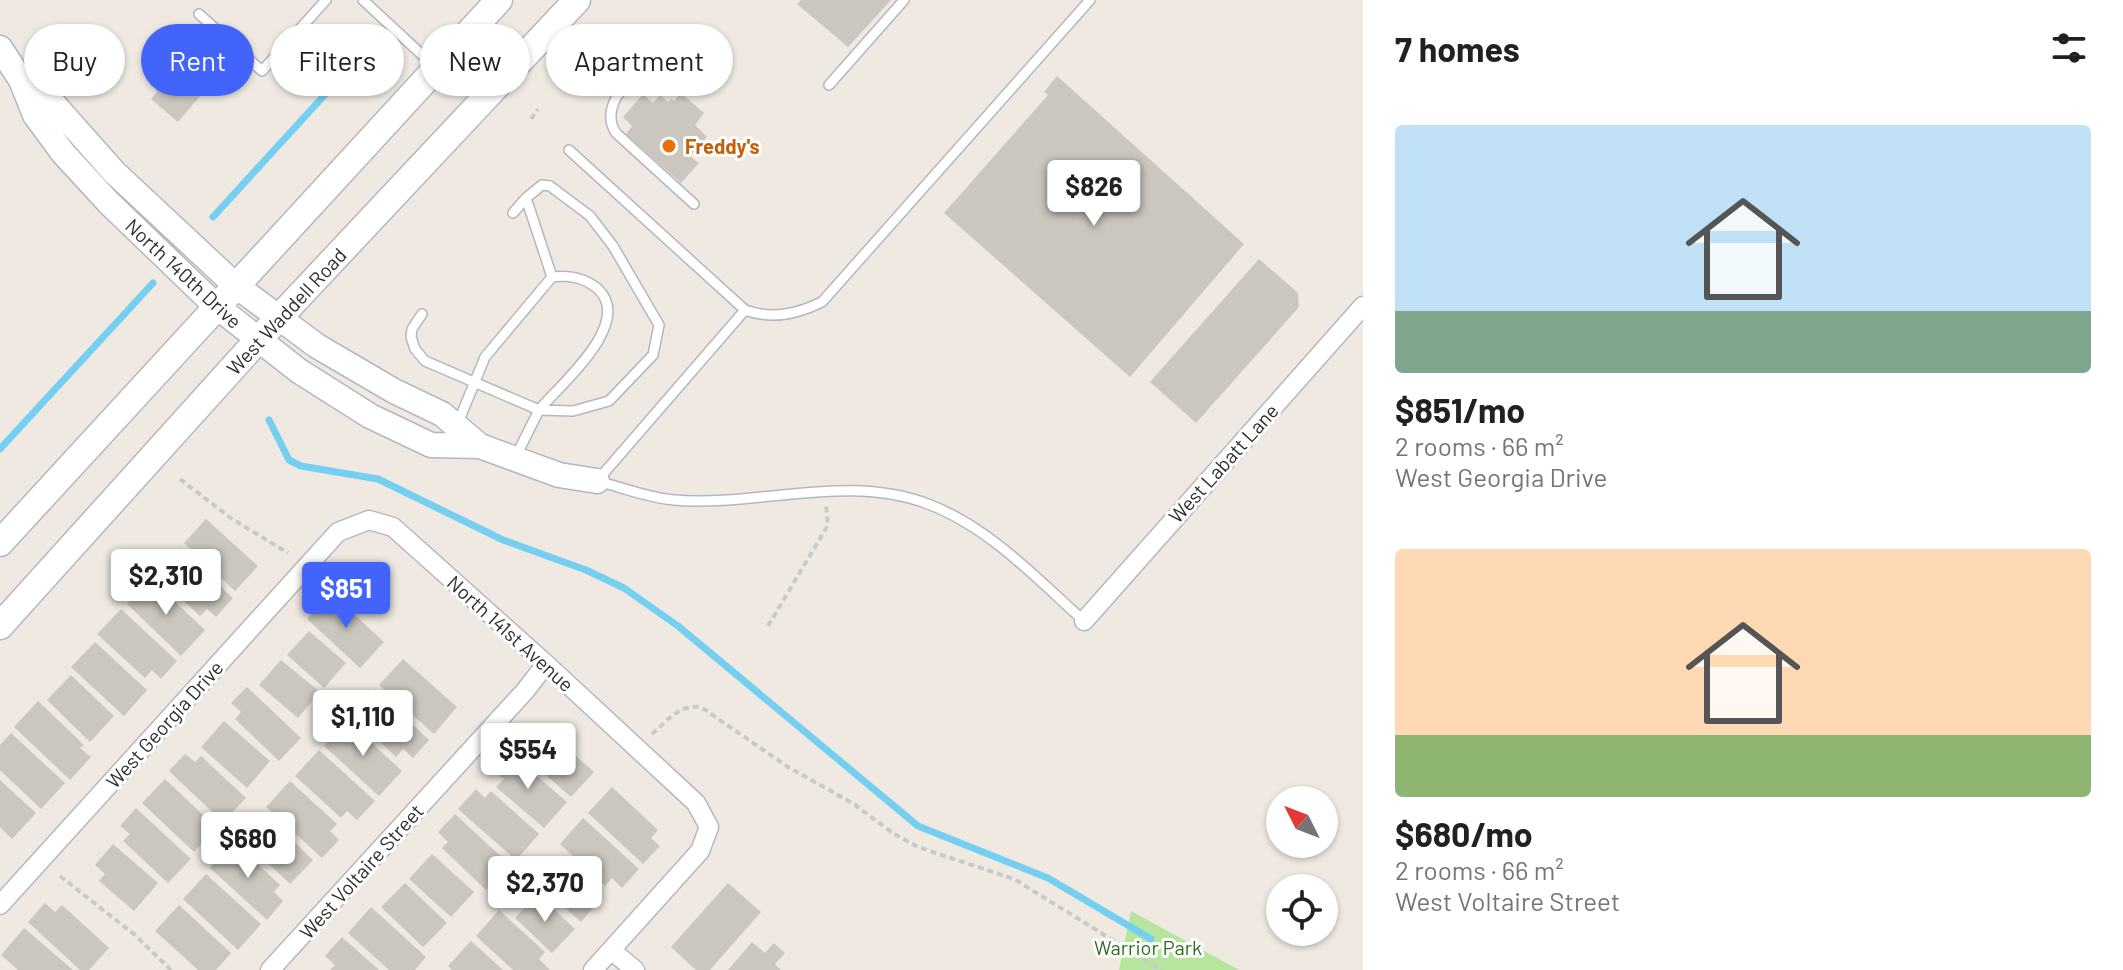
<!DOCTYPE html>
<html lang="en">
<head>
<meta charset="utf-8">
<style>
  body { margin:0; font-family:Barlow,sans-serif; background:#f2f2f2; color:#202124; height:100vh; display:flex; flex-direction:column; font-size:30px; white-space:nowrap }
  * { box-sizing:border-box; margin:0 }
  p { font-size:26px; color:#757577 }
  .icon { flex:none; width:44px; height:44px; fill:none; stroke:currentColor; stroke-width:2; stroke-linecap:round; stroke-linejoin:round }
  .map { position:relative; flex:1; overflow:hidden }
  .details { display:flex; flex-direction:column; background:#fff; width:760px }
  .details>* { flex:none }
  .guide { position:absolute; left:24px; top:24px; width:760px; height:72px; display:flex; gap:16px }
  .needle { width:52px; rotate:312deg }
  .tools { position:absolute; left:1266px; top:786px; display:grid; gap:16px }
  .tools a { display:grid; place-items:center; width:72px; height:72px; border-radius:50%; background:#fff; box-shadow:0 2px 6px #0004; font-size:40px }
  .price { position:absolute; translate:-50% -68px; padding:0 18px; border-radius:8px; background:#fff; color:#222; font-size:26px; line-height:52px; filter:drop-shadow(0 2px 4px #0008) }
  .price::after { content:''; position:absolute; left:50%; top:48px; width:24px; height:18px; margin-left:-12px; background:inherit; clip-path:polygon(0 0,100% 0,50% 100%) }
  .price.on { background:#4264fb; color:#fff }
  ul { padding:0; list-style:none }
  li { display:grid; align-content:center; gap:16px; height:424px; padding:0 32px }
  li span { display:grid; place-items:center; height:248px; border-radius:8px; color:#555 }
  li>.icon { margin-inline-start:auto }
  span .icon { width:144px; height:144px; fill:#fffc; stroke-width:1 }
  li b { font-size:34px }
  h2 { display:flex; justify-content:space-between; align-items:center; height:96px; padding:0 32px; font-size:34px }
  .tag { padding:0 28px; border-radius:36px; background:#fff; box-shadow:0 2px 6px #0004; font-size:28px; line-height:72px }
  .tag.on { background:#4264fb; color:#fff }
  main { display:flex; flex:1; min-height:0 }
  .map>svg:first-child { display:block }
  .green { fill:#b6e59e }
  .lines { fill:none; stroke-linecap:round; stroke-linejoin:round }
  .stream { stroke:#75cff0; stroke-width:7 }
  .building { fill:#cbc7bf }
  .service-casing { stroke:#b4b7c1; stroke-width:12 }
  .minor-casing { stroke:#b4b7c1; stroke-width:21 }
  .tertiary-casing { stroke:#b4b7c1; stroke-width:27 }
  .secondary-casing { stroke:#b4b7c1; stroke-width:29 }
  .path { stroke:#c9c9c9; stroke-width:4; stroke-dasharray:6 4; stroke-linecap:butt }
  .service { stroke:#fff; stroke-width:9 }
  .minor { stroke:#fff; stroke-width:18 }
  .tertiary { stroke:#fff; stroke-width:24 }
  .secondary { stroke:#fff; stroke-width:26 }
  .food-dot { fill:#e8710a; stroke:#fff; stroke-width:3 }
  .labels { text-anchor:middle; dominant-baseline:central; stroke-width:6; stroke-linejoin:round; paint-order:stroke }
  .food-label { font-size:20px; font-weight:bold; fill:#c56008; stroke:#fff; text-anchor:start }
  .street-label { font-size:20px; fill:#2e2e2e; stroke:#fff }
  .park-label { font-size:20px; fill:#2c6e1b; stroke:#fff }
</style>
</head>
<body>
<main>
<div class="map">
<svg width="1363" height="970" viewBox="0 0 1363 970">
  <rect width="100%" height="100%" fill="#efe9e1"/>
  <!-- green -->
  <path class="green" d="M 1131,911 L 1239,970 L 1119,970 Z"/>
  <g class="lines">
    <!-- stream -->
    <path class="stream" d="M 213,217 L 363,53
      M 269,420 L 289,460 L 301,466 L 378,479 L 503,540 L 586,570 L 624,588 L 678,626 L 918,826 L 1048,878 L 1151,939
      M 0,449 L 153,283"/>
  </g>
  <!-- building -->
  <path class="building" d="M 801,0 L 891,0 L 848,47 L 797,4 Z
    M 198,44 L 225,67 L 178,122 L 151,99 Z
    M 1057,76 L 1244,244 L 1130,377 L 944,213 L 1048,95 L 1044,92 Z
    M 681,93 L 704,113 L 695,125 L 707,137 L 690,156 L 699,163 L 681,183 L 626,134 L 632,126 L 623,117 L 643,94 L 653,103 L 660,95 L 668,102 L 671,99 L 674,101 Z
    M 1259,259 L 1298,293 L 1299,307 L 1196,423 L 1150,382 Z
    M 206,519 L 258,566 L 235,591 L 184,543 Z
    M 179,548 L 233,598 L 216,617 L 207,609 L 200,616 L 155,574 Z
    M 151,579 L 205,630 L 181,656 L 127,604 Z
    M 331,593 L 384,642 L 360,668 L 307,619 Z
    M 121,609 L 177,661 L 161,679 L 152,670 L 145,678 L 97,634 Z
    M 309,631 L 346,663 L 324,688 L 287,655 Z
    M 95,642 L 147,690 L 124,716 L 71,667 Z
    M 403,659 L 457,707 L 434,734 L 379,685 Z
    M 281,660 L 320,692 L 298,718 L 259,685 Z
    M 71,675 L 114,716 L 90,742 L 47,700 Z
    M 247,687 L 301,738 L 279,761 L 235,719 L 241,712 L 231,703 Z
    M 375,689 L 429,740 L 413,758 L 403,749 L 396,757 L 351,714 Z
    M 38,701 L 84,745 L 80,748 L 91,757 L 70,780 L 14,727 Z
    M 347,720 L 402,771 L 379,796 L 324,746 Z
    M 224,721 L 270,761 L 247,788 L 201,747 Z
    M 533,728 L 542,737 L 548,731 L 594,772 L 571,797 L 515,748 Z
    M 11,733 L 65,783 L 41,809 L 0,770 L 0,745 Z
    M 319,750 L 375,801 L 357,820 L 347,811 L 341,818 L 295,776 Z
    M 509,752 L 567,802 L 544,828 L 496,787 L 504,779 L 493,770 Z
    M 185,754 L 195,762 L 201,756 L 246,798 L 223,822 L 169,771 Z
    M 165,779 L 217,828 L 194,852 L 142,803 Z
    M 0,780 L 36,813 L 12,839 L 0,827 Z
    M 290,781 L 337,824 L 330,831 L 339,840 L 322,858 L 266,807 Z
    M 612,787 L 658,830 L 651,838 L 660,846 L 643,864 L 588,813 Z
    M 476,789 L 485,798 L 491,791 L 539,834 L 516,860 L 458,809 Z
    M 136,808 L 191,859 L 168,883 L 123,841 L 130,834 L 120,826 Z
    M 264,813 L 313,860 L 290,884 L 241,838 Z
    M 455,814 L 509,864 L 486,890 L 442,848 L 448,842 L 438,832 Z
    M 583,818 L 639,869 L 622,888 L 612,878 L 605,886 L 560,844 Z
    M 234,842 L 280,885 L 274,892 L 283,901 L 267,920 L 210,868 Z
    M 113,844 L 158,883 L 134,911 L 99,881 L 105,874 L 95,865 Z
    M 432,854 L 474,892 L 451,917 L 409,879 Z
    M 565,864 L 602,897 L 581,922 L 544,889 Z
    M 206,874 L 261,924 L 238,950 L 183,899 Z
    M 405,883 L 447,923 L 423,947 L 381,907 Z
    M 728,883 L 761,912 L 710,970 L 696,970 L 671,947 Z
    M 538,894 L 575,929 L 552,953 L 515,918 Z
    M 45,903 L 55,912 L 62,905 L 109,948 L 89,970 L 80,970 L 28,922 Z
    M 179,905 L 231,953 L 216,970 L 198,970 L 155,931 Z
    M 371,907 L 426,957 L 415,970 L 389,970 L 348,933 Z
    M 499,910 L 545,952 L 539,959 L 550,970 L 513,970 L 476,936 Z
    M 24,928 L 73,970 L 18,970 L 1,955 Z
    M 342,937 L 379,970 L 330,970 L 335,965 L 325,956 Z
    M 471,941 L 503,970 L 452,970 L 448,966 Z
    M 752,942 L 765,953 L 774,943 L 785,953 L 775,964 L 781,970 L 728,970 Z"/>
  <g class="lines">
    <defs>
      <path id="service" d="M 363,0 L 434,66
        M 199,14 L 262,71 L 326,0
        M 694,49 C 685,57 676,68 664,72 C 655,76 643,76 634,81 C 615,90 604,115 616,133 L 694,204
        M 829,85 L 904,0
        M 569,150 L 745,310 L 597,481 C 621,487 648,498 674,500 C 758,507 847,473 928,504 C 989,527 1036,578 1084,621
        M 513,213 L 526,198
        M 745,310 C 772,320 797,314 822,302 L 1090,0
        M 422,314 L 412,329 L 411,337 L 415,349 L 425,361 L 539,410 C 561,384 634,323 598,289 C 584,277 569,275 552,277 L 485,357 L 458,423
        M 515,458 L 539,410 L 573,411 L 609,401 L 653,355 L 659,325 L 613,246 L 590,216 L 550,186 L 542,185 L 526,198 L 552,277"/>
      <path id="minor" d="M 1084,621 L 1363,306
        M 0,905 L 338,532 L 369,520 L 393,527 L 546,664 L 696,803 L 709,827 L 700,851 L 593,970
        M 611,950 L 635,970
        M 270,970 L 525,691 L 546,664"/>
      <path id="tertiary" d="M 0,48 L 21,80 L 35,115 L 63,153 L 109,203 L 216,306 L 299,371 L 370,416 L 431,445 L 480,446 L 559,475 L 597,481
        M 21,80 L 51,101 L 114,172 L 235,285 L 317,346 L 394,391 L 442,414 L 480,446"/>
      <path id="secondary" d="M 0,543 L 499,0
        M 0,626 L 258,340 L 577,0"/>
    </defs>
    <!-- service casing -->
    <use href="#service" class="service-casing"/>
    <!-- minor casing -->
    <use href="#minor" class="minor-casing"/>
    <!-- tertiary casing -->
    <use href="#tertiary" class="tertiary-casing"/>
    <!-- secondary casing -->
    <use href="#secondary" class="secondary-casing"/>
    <!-- path -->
    <path class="path" d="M 531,119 L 538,109
      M 180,479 L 232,519 L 288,553
      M 768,626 L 828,525 L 826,505
      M 652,734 C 667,721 679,704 701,707 L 788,767 L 854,804 L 894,834 L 918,847 L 1014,879 L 1161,970
      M 60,876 L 135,935 L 171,970"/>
    <!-- service -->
    <use href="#service" class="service"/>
    <!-- minor -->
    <use href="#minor" class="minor"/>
    <!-- tertiary -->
    <use href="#tertiary" class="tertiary"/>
    <!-- secondary -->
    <use href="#secondary" class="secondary"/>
  </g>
  <!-- markers -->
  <circle class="food-dot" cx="669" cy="146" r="8"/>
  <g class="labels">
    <!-- food labels -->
    <g class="food-label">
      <text x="685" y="146">Freddy's</text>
    </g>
    <!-- street labels -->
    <g class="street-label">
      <text transform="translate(184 273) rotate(43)">North 140th Drive</text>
      <text transform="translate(286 311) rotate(-47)">West Waddell Road</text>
      <text transform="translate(1223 463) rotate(-48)">West Labatt Lane</text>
      <text transform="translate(511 633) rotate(42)">North 141st Avenue</text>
      <text transform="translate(164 724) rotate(-48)">West Georgia Drive</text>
      <text transform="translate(361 871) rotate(-48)">West Voltaire Street</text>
    </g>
    <!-- park labels -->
    <g class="park-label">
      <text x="1148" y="947">Warrior Park</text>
    </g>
  </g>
</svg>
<div class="tools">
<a><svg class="needle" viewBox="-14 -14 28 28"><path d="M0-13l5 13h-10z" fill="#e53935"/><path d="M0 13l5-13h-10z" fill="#757577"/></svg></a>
<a><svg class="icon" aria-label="locate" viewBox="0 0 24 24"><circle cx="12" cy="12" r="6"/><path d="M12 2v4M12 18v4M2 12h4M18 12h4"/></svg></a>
</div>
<b class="price" style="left:1094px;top:228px">$826</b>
<b class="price" style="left:166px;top:617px">$2,310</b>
<b class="price on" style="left:346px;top:630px">$851</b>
<b class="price" style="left:363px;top:758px">$1,110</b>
<b class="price" style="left:528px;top:791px">$554</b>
<b class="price" style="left:248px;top:880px">$680</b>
<b class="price" style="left:545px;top:924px">$2,370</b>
<div class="guide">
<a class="tag">Buy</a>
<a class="tag on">Rent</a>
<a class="tag">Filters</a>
<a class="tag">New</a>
<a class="tag">Apartment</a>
</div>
</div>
<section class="details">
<h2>7 homes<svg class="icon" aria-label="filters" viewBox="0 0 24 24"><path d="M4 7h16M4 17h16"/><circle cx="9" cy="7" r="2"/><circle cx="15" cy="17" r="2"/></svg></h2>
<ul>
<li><span style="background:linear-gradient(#bfe0f5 75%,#7fa58c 0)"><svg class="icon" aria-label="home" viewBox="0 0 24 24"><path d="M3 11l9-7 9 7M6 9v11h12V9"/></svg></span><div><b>$851/mo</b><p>2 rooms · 66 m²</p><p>West Georgia Drive</p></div></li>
<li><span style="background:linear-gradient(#ffd9b3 75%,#8fb573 0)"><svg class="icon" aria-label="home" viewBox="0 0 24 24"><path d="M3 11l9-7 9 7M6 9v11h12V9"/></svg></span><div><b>$680/mo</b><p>2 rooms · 66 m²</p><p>West Voltaire Street</p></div></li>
</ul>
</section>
</main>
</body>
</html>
